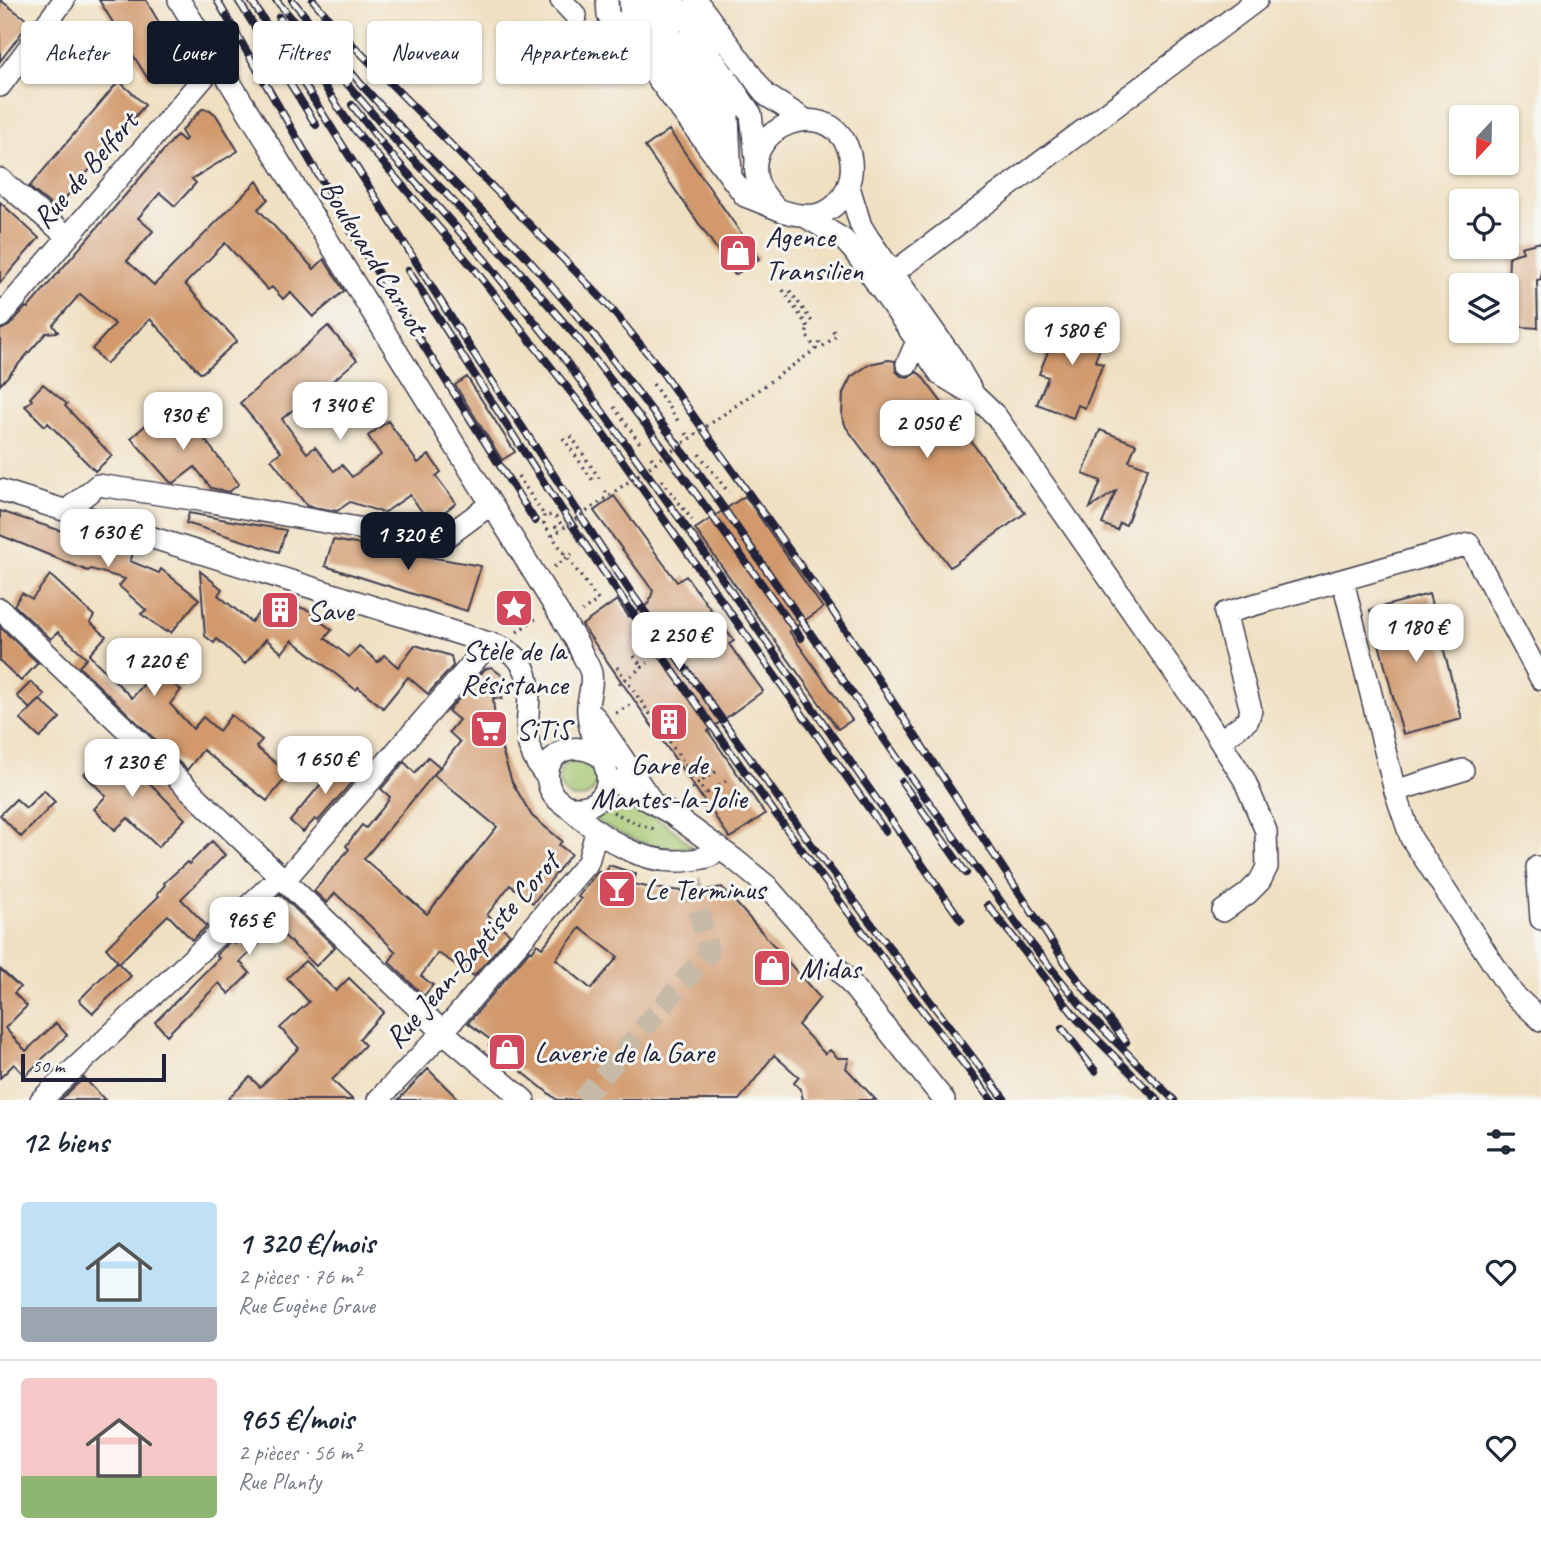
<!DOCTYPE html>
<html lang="fr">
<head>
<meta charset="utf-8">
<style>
  body { margin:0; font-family:Caveat,sans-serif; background:#f2f2f3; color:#1f2937; height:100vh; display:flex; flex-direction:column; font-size:26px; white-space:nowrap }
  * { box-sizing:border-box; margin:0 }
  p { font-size:23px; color:#747a83 }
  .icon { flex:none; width:38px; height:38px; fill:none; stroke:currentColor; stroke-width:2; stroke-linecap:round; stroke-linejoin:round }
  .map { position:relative; height:1100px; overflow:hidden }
  .sheet { display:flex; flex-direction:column; background:#fff; flex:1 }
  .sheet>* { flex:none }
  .top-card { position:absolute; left:21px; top:21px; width:700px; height:63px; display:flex; gap:14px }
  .needle { width:46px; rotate:202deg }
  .fabs { position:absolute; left:1449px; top:105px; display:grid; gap:14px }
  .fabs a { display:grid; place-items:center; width:70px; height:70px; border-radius:7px; background:#fff; box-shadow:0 2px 5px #0004; font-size:35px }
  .scale { position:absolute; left:21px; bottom:18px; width:145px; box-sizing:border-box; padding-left:7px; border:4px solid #22223b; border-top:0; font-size:19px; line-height:24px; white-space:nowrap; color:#22223b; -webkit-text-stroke:5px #f6f6f2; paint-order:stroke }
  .price { position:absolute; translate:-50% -60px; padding:0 16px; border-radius:14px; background:#fff; color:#222; font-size:23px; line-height:46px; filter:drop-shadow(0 2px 4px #0008) }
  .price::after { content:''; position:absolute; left:50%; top:42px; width:21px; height:16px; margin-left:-10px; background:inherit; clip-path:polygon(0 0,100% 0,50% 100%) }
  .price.on { background:#111827; color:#fff }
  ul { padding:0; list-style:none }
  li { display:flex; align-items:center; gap:21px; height:175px; padding:0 21px }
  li+li { border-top:2px solid #e0e1e3 }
  li span { display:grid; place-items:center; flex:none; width:196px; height:140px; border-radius:7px; color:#555 }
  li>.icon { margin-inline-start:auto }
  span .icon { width:84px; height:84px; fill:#fffc; stroke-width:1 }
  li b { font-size:30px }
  h2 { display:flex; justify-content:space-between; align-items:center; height:84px; padding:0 21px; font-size:30px }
  .chip { padding:0 24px; border-radius:7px; background:#fff; box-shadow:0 2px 5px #0004; font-size:24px; line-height:63px }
  .chip.on { background:#111827; color:#fff }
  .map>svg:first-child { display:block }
  .green { fill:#a5c66f; stroke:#647455; stroke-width:2 }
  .building { fill:#d1996c; fill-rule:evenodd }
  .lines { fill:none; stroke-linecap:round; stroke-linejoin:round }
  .minor-tunnel { stroke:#c7baa7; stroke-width:21; stroke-dasharray:21 10; stroke-linecap:butt }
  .minor-casing { stroke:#413e4f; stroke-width:24 }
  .path { stroke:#413e4f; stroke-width:3.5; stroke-dasharray:2 5; stroke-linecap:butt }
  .minor { stroke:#fff; stroke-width:21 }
  .rail-casing { stroke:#22223b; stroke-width:8 }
  .rail { stroke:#f6f6f2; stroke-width:5; stroke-dasharray:16; stroke-linecap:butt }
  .path-bridge { stroke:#413e4f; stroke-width:3.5; stroke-dasharray:2 5; stroke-linecap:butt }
  .labels { text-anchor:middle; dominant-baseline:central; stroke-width:6; stroke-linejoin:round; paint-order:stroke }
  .street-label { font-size:30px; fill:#22223b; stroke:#f6f6f2 }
  .poi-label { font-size:30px; fill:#22223b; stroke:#f6f6f2; text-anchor:start }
</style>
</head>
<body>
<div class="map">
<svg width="1541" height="1100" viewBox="0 0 1541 1100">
  <rect width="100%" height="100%" fill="#f6f6f2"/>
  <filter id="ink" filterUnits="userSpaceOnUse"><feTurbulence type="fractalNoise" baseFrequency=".0143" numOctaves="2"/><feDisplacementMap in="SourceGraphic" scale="14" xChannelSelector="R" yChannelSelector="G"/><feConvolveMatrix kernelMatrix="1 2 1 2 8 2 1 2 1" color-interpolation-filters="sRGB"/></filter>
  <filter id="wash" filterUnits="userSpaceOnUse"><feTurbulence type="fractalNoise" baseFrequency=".00686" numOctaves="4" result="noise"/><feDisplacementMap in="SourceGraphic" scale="28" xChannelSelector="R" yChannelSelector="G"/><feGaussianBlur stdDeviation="1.57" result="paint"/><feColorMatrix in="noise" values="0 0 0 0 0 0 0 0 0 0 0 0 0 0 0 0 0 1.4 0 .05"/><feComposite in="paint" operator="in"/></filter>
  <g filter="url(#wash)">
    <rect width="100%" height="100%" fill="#f0e0c2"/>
    <!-- green -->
    <path class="green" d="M559 779a19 19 0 1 1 38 0a19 19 0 1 1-38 0Z
      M 618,795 C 647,814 668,821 692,848 C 648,850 627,838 590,818 L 603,812 Z"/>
    <g id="blocks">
      <!-- building -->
      <path class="building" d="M 0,0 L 30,22 L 0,61 Z
        M 99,0 L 146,0 L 180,59 L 148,79 Z
        M 119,81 L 145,105 L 56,209 L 29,187 Z
        M 202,109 L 210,110 L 216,115 L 238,151 L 192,179 L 196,183 L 175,206 L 160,193 L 138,218 L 153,231 L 127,261 L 154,285 L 257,181 L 268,199 L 258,209 L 314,269 L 324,259 L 344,291 L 313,317 L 290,292 L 283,299 L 272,287 L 268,290 L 225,243 L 185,284 L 237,341 L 203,372 L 200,373 L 150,319 L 106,364 L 92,349 L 115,324 L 80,294 L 53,325 L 58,332 L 46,333 L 0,385 L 0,330 L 9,326 L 26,307 L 28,308 L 177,135 L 184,141 L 186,139 L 181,131 Z
        M 669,130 L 759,259 L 735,275 L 645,147 Z
        M 0,202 L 39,238 L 0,283 Z
        M 1541,242 L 1541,279 L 1537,280 L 1538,328 L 1507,326 L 1509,256 L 1523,252 L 1521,247 Z
        M 1071,316 L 1107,330 L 1095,361 L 1103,364 L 1085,408 L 1078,405 L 1073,418 L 1037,404 L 1048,377 L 1039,374 L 1058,327 L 1065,330 Z
        M 328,326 L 357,360 L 306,404 L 303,401 L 282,419 L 307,453 L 315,447 L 334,471 L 342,465 L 352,477 L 381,455 L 368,436 L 388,421 L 418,463 L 429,455 L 441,472 L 436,476 L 456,503 L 430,523 L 410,495 L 384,513 L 350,502 L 337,511 L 307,506 L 271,459 L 281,452 L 240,403 Z
        M 888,360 L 895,361 L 896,371 L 901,376 L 909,377 L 917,372 L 921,375 L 1025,513 L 950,567 L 846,427 L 842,416 L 843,393 L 851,377 L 870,364 Z
        M 467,377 L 515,452 L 502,460 L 455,385 Z
        M 43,384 L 67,404 L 65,406 L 112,456 L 95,471 L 48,423 L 45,426 L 25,406 L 32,400 L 30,398 Z
        M 179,414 L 185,420 L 191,414 L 203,428 L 199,432 L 239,484 L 229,492 L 211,488 L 195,467 L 174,483 L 170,482 L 131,438 L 156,416 L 165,426 Z
        M 1100,430 L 1136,444 L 1129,461 L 1148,468 L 1126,525 L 1120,523 L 1117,530 L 1102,524 L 1116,491 L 1090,508 L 1101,481 L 1083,474 Z
        M 614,496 L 677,582 L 686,576 L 734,641 L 729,644 L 763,691 L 708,731 L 765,814 L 730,838 L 582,625 L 617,600 L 629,617 L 649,603 L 653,591 L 594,511 Z
        M 745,496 L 823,608 L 789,631 L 852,720 L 838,729 L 695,529 Z
        M 0,511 L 133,554 L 130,561 L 159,573 L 161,569 L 199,599 L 171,633 L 168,630 L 166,632 L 141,614 L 146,610 L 119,586 L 125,579 L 91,569 L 88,571 L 0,535 Z
        M 189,513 L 232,521 L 286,530 L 279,552 L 186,523 Z
        M 333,540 L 481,566 L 467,611 L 325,566 Z
        M 200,571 L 222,589 L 218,595 L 251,622 L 272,598 L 314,612 L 312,615 L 332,630 L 325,638 L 349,657 L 359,646 L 378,662 L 384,655 L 398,667 L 415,645 L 451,656 L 453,666 L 428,694 L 408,677 L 383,708 L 358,687 L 356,690 L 292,640 L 282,653 L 266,639 L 245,664 L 217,639 L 214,643 L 205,636 Z
        M 50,575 L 94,616 L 90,622 L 106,636 L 89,655 L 132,698 L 156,670 L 181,690 L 170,704 L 193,729 L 203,717 L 219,731 L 231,715 L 262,740 L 256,747 L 289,774 L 267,801 L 203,750 L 187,770 L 79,667 L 87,658 L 58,632 L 51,639 L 14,605 L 22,593 L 32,599 Z
        M 1429,594 L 1462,719 L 1403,734 L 1370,610 Z
        M 0,627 L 38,663 L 21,681 L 0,661 Z
        M 491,667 L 504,677 L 502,699 L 493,698 L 496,731 L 512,782 L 532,816 L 562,841 L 559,845 L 571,854 L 533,903 L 510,885 L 487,915 L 510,934 L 474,976 L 438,953 L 421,976 L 433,985 L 424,996 L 389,962 L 396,952 L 366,922 L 335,893 L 327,903 L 314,891 L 349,849 L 346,846 L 362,825 L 366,828 L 386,804 L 390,797 L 381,789 L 404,762 L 415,773 L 428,757 L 440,767 L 364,859 L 427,914 L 497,827 L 434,775 L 460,742 L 449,732 L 459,720 L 448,711 L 485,669 Z
        M 31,682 L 45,695 L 30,709 L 17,696 Z
        M 40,700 L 60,718 L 40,738 L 20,719 Z
        M 111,748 L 132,769 L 134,767 L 185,819 L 158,847 L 128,818 L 115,830 L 94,809 L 106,796 L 84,774 Z
        M 341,760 L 358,775 L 318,821 L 315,819 L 303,832 L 290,821 Z
        M 44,790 L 55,802 L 21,837 L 0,815 L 16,799 L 26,808 Z
        M 212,841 L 225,855 L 181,899 L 207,926 L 192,940 L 168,915 L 119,963 L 106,948 L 159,896 L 157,894 L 165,885 L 164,883 L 187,862 L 189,864 Z
        M 609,865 L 636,874 L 633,884 L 652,888 L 694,892 L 722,887 L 820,998 L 798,1025 L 825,1054 L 830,1050 L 838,1058 L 849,1058 L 846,1068 L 876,1100 L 803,1100 L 801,1090 L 794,1083 L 799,1077 L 774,1055 L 739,1100 L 557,1100 L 489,1045 L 492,1041 L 468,1023 L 530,950 L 532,952 L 537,944 L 542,948 L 581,899 L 578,897 L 598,871 L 605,875 ZM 580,928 L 618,957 L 591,989 L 556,959 Z
        M 280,894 L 335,947 L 316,966 L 276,928 L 240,962 L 250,973 L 229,994 L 219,983 L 167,1035 L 155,1022 L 219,958 L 216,955 L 231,940 L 235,944 L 267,912 L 264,909 Z
        M 305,961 L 336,991 L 349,978 L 384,1012 L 359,1039 L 365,1045 L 332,1080 L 353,1100 L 227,1100 L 250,1077 L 260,1087 L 299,1048 L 280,1028 L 309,1002 L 287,978 Z
        M 117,962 L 131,976 L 93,1013 L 79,1000 Z
        M 0,969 L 20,987 L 14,993 L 27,1006 L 5,1028 L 26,1051 L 56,1023 L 67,1035 L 25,1076 L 14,1064 L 0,1078 Z
        M 428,1069 L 459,1100 L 398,1100 Z
        M 84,1078 L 105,1100 L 60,1100 Z"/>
    </g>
  </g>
  <g filter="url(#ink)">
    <use href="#blocks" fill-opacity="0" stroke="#413e4f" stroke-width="2"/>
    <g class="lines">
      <!-- minor-tunnel -->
      <path class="minor-tunnel" d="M 582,1100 L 709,952 L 694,892 L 689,860"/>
      <defs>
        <path id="minor" d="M 179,0 L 578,644 C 581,654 588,663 591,673 C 593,684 589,695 588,705 C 587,712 589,720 590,727 C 595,750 622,780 597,801 C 588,808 578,808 567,806
          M 561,0 L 576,16
          M 607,0 L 608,15 L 632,44 L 745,196 C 763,202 783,214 801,215 C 840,220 861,178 847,146 C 825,95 744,127 757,179 C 759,189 767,198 774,206
          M 630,0 L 632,44
          M 649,0 L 652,71
          M 670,0 L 669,27 L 674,99
          M 672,0 L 751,114 L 756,159
          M 696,0 L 766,95 L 804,119
          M 691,27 L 689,49 L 693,126
          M 709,51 L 706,76 L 716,157
          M 726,76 L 731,178
          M 0,86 L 64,0
          M 0,179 L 67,236
          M 849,187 L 861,226 L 869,239 L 954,360 L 973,393
          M 804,216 L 843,239 L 854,251 L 941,375 L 974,395 L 996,416 L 1193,699 L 1244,779 L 1266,831 L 1267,867 L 1260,881 L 1247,894 L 1223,911
          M 877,285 L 1257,0
          M 0,317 L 217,62
          M 907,364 L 917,341
          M 0,490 L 498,646 C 504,649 513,653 517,658 C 540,682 521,720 530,749 C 534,760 540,769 547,777
          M 67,510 L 98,485 L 206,501 L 431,541 L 442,540 L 491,504
          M 1343,581 L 1395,791 L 1463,770
          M 0,609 L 443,1032 L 524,1100
          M 594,716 L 649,797
          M 1220,741 L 1248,720 L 1251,710 L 1225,613 L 1469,544 L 1541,679
          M 601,757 C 571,736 536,757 551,791 C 554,799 563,803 570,809 C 604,839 643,867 691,860 C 703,858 712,858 720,848
          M 609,778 L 672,814 L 734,859 L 767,886 L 846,978 L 944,1100
          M 1395,791 L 1411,838 L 1513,994 L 1541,1020
          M 1537,867 L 1541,919
          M 41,1100 L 274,882 L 290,874 L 490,643
          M 378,1100 L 443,1032 L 588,862 L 596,832"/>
      </defs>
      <!-- minor casing -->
      <use href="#minor" class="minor-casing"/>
      <!-- path -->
      <path class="path" d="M 783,290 L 808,327
        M 790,291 L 813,323
        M 819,342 L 822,347 L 836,336 L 832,329
        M 653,384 L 678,421
        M 614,407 L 642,446
        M 686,433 L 690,439
        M 571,436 L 599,478
        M 563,438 L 594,482
        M 699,454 L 729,493
        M 651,457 L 655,463
        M 518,476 L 544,515
        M 662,480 L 692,520
        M 605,491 L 609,497
        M 555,526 L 559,531
        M 552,536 L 544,524 L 544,515 L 555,516 L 564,528
        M 564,553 L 598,600 L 582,612
        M 554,567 L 572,554
        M 680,629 L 684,626 L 682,623
        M 517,632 L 539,616
        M 634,656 L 642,667
        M 617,667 L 706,794
        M 619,684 L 648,663
        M 616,713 L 632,704
        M 650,725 L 657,718
        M 655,732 L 664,728
        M 660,739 L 668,734
        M 701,797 L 729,779
        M 683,800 L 694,786 L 720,769
        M 613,812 L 635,823 L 654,829"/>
      <!-- minor -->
      <use href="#minor" class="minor"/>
      <defs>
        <path id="rail" d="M 217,0 L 349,228 L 535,521
          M 238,0 L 316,125
          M 251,0 L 469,346 L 630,591 L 814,848 L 1005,1100
          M 276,0 L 395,140 L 512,263 L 581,342 L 649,429 L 801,638
          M 292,0 L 360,83 L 405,132 L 523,253 L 593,334 L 697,470 L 900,762 L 1030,942 L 1088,1014 L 1174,1100
          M 313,0 L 341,33 L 584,280 L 609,306 L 657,365 L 830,607 L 1069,968 L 1126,1042
          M 279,17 L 348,122 L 475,270 L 602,432 L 885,831
          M 352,105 L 387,150 L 485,260 L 563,357 L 698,544 L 961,920
          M 408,270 C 478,380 547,491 622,598 C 740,768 863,936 992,1100
          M 902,782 L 966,873
          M 988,905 L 1078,1020 L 1158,1100
          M 1062,1028 L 1095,1071"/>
      </defs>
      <!-- rail casing -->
      <use href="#rail" class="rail-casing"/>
      <!-- rail -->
      <use href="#rail" class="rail"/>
      <!-- path-bridge -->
      <path class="path-bridge" d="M 564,553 L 552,536 L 816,349 L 806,335 L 808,327"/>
    </g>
  </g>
  <!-- icons -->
  <defs>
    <symbol id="shop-square" viewBox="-11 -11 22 22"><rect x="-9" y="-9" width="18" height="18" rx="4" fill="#d1495b" stroke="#f6f6f2"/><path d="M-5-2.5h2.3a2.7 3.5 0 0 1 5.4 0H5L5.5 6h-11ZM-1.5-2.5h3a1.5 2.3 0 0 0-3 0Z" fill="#fff"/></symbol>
    <symbol id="sight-square" viewBox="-11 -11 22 22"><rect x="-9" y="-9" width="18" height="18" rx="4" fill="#d1495b" stroke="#f6f6f2"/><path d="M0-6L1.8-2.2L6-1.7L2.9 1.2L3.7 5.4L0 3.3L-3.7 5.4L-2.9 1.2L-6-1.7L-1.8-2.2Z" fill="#fff"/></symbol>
    <symbol id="building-square" viewBox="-11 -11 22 22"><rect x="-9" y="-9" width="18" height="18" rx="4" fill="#d1495b" stroke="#f6f6f2"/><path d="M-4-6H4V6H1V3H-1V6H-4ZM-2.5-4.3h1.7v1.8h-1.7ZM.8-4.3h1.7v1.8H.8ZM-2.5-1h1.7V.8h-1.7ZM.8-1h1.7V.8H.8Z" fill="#fff"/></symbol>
    <symbol id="supermarket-square" viewBox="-11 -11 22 22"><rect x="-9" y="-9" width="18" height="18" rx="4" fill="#d1495b" stroke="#f6f6f2"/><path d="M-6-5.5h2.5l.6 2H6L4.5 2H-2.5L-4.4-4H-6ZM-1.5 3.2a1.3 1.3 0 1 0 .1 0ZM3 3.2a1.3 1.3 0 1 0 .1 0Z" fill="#fff"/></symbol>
    <symbol id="bar-square" viewBox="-11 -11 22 22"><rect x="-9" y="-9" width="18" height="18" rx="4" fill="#d1495b" stroke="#f6f6f2"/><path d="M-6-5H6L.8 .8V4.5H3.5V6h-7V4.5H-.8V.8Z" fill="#fff"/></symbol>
  </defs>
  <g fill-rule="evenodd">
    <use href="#shop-square" x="716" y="231" width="44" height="44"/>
    <use href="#sight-square" x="492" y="586" width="44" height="44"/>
    <use href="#building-square" x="258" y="588" width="44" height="44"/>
    <use href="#building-square" x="647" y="700" width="44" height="44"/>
    <use href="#supermarket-square" x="467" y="707" width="44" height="44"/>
    <use href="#bar-square" x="595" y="867" width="44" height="44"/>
    <use href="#shop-square" x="750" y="946" width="44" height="44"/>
    <use href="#shop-square" x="485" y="1030" width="44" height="44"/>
  </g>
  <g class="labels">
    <!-- street labels -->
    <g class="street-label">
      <text transform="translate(85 170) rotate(-49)">Rue de Belfort</text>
      <text transform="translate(374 257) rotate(58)">Boulevard Carnot</text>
      <text transform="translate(472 950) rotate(-49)">Rue Jean-Baptiste Corot</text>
    </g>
    <!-- poi labels -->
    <g class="poi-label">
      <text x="765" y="236">Agence<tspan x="765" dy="34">Transilien</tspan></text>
      <text x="307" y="610">Save</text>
      <text x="514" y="650" text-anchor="middle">Stèle de la<tspan x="514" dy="34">Résistance</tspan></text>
      <text x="516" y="729">SiTiS</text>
      <text x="669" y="764" text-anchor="middle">Gare de<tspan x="669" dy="34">Mantes-la-Jolie</tspan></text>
      <text x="644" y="889">Le Terminus</text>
      <text x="799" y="968">Midas</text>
      <text x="534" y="1052">Laverie de la Gare</text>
    </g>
  </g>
</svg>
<div class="fabs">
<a><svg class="needle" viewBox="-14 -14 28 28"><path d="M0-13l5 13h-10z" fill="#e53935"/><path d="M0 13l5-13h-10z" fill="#747a83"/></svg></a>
<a><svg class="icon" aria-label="locate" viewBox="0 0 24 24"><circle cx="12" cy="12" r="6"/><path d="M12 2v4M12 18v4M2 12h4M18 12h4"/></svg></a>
<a><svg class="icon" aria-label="layers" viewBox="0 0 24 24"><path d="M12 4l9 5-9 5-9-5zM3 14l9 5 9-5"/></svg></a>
</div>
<div class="scale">50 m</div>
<b class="price" style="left:1072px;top:367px">1 580 €</b>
<b class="price" style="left:340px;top:442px">1 340 €</b>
<b class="price" style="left:183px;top:452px">930 €</b>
<b class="price" style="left:927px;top:460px">2 050 €</b>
<b class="price" style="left:108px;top:569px">1 630 €</b>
<b class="price on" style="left:408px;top:572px">1 320 €</b>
<b class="price" style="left:1416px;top:664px">1 180 €</b>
<b class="price" style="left:679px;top:672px">2 250 €</b>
<b class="price" style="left:154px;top:698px">1 220 €</b>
<b class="price" style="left:325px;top:796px">1 650 €</b>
<b class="price" style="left:132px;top:799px">1 230 €</b>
<b class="price" style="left:249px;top:957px">965 €</b>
<div class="top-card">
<a class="chip">Acheter</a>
<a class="chip on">Louer</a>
<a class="chip">Filtres</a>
<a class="chip">Nouveau</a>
<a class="chip">Appartement</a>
</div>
</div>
<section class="sheet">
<h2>12 biens<svg class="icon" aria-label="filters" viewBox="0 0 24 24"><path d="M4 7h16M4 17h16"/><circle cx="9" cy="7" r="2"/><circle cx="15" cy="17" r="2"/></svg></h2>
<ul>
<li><span style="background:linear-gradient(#bfe0f5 75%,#9aa5b1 0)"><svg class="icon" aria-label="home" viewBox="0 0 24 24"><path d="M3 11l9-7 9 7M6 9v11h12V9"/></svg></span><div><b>1 320 €/mois</b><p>2 pièces · 76 m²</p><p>Rue Eugène Grave</p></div><svg class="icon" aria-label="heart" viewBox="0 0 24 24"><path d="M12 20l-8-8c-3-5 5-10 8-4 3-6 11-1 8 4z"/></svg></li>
<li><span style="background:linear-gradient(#f6c9c9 70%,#8fb573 0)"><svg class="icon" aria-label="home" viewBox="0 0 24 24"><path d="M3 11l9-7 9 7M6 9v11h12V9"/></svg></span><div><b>965 €/mois</b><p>2 pièces · 56 m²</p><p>Rue Planty</p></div><svg class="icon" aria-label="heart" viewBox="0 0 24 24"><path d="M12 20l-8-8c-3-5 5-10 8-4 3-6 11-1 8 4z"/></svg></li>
</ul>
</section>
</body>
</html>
